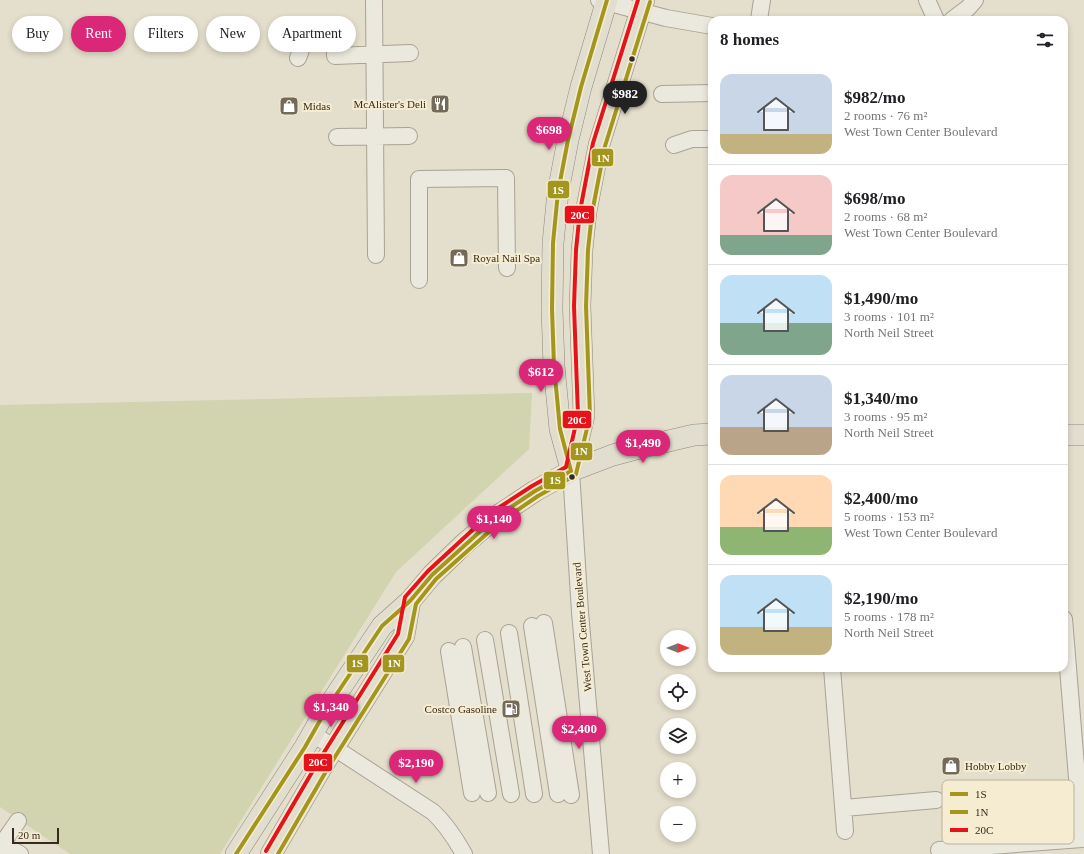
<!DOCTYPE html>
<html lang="en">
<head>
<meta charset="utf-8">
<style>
  body { margin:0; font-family:"Times New Roman",serif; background:#f2f2f2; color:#202124; height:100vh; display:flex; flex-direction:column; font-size:15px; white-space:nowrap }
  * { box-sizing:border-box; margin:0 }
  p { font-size:13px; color:#757577 }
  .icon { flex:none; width:22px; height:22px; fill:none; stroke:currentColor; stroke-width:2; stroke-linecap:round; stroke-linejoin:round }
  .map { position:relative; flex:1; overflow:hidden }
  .drawer { position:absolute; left:708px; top:16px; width:360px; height:656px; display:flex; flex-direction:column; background:#fff; border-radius:12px; box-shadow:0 2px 6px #0003 }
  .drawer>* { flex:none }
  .banner { position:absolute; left:12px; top:16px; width:380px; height:36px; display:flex; gap:8px }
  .needle { width:26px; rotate:90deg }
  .controls { position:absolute; left:660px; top:630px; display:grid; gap:8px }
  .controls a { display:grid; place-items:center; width:36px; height:36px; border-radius:50%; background:#fff; box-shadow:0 2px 6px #0003; font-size:20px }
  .scale { position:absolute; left:12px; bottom:10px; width:47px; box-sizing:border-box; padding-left:4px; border:2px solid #372b1d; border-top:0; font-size:11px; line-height:14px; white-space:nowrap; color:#372b1d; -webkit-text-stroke:3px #f5ecd1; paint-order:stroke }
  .price { position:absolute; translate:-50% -34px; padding:0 9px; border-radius:14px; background:#db2777; color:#fff; font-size:13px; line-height:26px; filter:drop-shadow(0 1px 2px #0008) }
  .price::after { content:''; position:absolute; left:50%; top:24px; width:12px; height:9px; margin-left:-6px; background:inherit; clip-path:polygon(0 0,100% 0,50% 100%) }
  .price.active { background:#222; color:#fff }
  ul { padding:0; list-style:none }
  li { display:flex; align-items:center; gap:12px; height:100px; padding:0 12px }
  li+li { border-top:1px solid #e0e0e0 }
  li span { display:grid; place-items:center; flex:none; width:112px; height:80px; border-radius:12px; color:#555 }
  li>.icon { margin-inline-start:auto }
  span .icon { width:48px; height:48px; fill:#fffc; stroke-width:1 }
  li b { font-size:17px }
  h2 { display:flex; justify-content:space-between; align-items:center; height:48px; padding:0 12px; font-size:17px }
  .pill { padding:0 14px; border-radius:18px; background:#fff; box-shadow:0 2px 6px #0003; font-size:14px; line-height:36px }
  .pill.active { background:#db2777; color:#fff }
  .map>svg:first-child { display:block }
  .green { fill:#d1d4ae }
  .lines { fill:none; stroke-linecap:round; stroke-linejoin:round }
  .minor-casing { stroke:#a9a295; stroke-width:18 }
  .major-casing { stroke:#8e887c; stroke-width:22 }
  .minor { stroke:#ebe8dd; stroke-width:16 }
  .major { stroke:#e2decf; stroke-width:21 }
  .bus-1-casing { stroke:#f5ecd1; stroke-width:7 }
  .bus-2-casing { stroke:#f5ecd1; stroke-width:7 }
  .bus-3-casing { stroke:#f5ecd1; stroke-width:7 }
  .bus-1 { stroke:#a3961e; stroke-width:4 }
  .bus-2 { stroke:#a3961e; stroke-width:4 }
  .bus-3 { stroke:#e7131a; stroke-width:4 }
  .bus-dot { fill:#372b1d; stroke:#f5ecd1; stroke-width:1.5 }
  .labels { text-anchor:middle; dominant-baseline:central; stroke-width:4; stroke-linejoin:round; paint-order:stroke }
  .poi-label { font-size:11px; fill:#372b1d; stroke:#f5ecd1; text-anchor:start }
  .street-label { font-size:11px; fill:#372b1d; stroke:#f5ecd1 }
  .key { fill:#f5ecd1; stroke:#bcb29b; stroke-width:1 }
  .key-label { font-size:11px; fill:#372b1d }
  .line-badge { stroke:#f5ecd1; stroke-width:1.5 }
  .badge-label { font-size:11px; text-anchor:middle; font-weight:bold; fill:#fff }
</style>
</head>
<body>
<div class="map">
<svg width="1084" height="854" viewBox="0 0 1084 854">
  <rect width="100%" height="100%" fill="#e4decc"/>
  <!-- green -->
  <path class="green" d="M 532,393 L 529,449 L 396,572 L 220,854 L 70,854 L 0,807 L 0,405 Z"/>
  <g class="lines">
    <defs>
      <path id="minor" d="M 374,0 L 376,255
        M 599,0 L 666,18 L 712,26
        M 927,0 L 936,20
        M 759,20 L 762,0
        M 952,20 L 968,8 L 975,0
        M 298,58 C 300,54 301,47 304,44 C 311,38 327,34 333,44 C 335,47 335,52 335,56 L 410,53
        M 662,94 L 712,93
        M 337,137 L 409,136
        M 674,145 L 692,139 L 712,139
        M 419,280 L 419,179 L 506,178 L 507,268
        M 571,471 L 580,612 L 601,854
        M 544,623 L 571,795
        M 532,626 L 558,794
        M 509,633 L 534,794
        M 485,640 L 511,794
        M 463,647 L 488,793
        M 449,651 L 472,793
        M 832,668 L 845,831
        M 313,734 L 433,812 C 446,824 455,838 464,854
        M 844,808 L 936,800
        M 2,844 L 20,854
        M 0,847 L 18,821
        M 939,850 L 1082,839 L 1064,619"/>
      <path id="major" d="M 1064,435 L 1084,435
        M 571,469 L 560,429 L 554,366 L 552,309 L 553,243 L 558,192 L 568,140 L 581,87 L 607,0
        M 571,471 L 584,416 L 580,306 L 582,250 L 586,212 L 599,145 L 644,0
        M 236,854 L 305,747 L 326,710 L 382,626 L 410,601 L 432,575 L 464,544 L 496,517 L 535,491 L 571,471 L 613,455 L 647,446 L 694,435 L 712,434
        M 271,854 L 323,765 L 404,636 L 410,601"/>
    </defs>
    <!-- minor casing -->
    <use href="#minor" class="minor-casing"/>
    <!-- major casing -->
    <use href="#major" class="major-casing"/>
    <!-- minor -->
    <use href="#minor" class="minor"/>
    <!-- major -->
    <use href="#major" class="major"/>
    <defs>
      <path id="bus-1" d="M 236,854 L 305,747 L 326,710 L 382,626 L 410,601 L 432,575 L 496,517 L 535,491 L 571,471 L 560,429 L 554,366 L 552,309 L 553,243 L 558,192 L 568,140 L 581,87 L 607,0"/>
      <path id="bus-2" d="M 278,854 L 328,768 L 409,639 L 416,604 L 436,579 L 500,522 L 538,496 L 574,476 L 576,474 L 590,416 L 586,306 L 588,250 L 592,213 L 605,146 L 650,2"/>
      <path id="bus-3" d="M 266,851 L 318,762 L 398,634 L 405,597 L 428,571 L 492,512 L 532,486 L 566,467 L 578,415 L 574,306 L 576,250 L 580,211 L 593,143 L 638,0"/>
    </defs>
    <!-- bus-1 casing -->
    <use href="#bus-1" class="bus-1-casing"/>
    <!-- bus-2 casing -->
    <use href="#bus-2" class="bus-2-casing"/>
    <!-- bus-3 casing -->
    <use href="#bus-3" class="bus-3-casing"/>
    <!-- bus-1 -->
    <use href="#bus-1" class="bus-1"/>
    <!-- bus-2 -->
    <use href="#bus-2" class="bus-2"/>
    <!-- bus-3 -->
    <use href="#bus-3" class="bus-3"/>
  </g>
  <!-- icons -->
  <defs>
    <symbol id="restaurant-square" viewBox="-11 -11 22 22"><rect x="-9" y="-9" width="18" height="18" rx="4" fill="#746a5a" stroke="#f5ecd1"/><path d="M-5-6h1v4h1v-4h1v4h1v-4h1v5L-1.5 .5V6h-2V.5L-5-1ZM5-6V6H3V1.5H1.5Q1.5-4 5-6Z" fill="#fff"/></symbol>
    <symbol id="shop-square" viewBox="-11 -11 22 22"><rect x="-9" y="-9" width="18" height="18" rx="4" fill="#746a5a" stroke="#f5ecd1"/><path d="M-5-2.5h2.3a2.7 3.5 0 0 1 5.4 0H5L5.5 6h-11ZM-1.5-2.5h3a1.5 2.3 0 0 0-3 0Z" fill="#fff"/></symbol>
    <symbol id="fuel-square" viewBox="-11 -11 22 22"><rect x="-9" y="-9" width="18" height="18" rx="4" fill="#746a5a" stroke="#f5ecd1"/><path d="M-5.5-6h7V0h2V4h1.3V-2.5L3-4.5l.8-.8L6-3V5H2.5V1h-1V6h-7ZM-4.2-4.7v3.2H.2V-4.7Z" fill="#fff"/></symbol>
  </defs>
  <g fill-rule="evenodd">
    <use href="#restaurant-square" x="429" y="93" width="22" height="22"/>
    <use href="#shop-square" x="278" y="95" width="22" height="22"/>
    <use href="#shop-square" x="448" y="247" width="22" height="22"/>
    <use href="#fuel-square" x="500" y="698" width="22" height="22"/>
    <use href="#shop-square" x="940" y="755" width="22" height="22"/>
  </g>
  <!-- markers -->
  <g class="bus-dot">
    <circle cx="632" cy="59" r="3.5"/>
    <circle cx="572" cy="477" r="3.5"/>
  </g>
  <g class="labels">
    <!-- poi labels -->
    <g class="poi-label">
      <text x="426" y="104" text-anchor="end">McAlister's Deli</text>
      <text x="303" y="106">Midas</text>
      <text x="473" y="258">Royal Nail Spa</text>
      <text x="497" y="709" text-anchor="end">Costco Gasoline</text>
      <text x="965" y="766">Hobby Lobby</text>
    </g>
    <!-- street labels -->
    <g class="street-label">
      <text transform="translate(582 627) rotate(-95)">West Town Center Boulevard</text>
    </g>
  </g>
  <!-- legend -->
  <rect x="942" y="780" width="132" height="64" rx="6" class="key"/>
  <rect x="950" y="792" width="18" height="4" fill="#a3961e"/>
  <rect x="950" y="810" width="18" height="4" fill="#a3961e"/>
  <rect x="950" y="828" width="18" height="4" fill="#e7131a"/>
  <g class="key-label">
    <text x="975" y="798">1S</text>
    <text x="975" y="816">1N</text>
    <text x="975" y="834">20C</text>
  </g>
  <g class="line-badge">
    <rect x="591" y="148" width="23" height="19" rx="4" fill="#a3961e"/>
    <rect x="547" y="180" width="23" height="19" rx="4" fill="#a3961e"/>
    <rect x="564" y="205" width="31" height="19" rx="4" fill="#e7131a"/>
    <rect x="562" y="410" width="30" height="19" rx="4" fill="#e7131a"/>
    <rect x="570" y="442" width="23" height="19" rx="4" fill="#a3961e"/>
    <rect x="543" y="471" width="23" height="19" rx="4" fill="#a3961e"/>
    <rect x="346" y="654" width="23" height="19" rx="4" fill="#a3961e"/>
    <rect x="382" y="654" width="23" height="19" rx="4" fill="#a3961e"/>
    <rect x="303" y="753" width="30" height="19" rx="4" fill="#e7131a"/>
  </g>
  <g class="badge-label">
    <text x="603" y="162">1N</text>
    <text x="558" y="194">1S</text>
    <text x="580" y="219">20C</text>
    <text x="577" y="424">20C</text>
    <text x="581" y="455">1N</text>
    <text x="555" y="484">1S</text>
    <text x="357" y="667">1S</text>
    <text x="394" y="667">1N</text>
    <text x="318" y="766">20C</text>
  </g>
</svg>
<div class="controls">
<a><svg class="needle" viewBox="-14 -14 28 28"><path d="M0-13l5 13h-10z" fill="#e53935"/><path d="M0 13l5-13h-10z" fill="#757577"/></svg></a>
<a><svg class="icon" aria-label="locate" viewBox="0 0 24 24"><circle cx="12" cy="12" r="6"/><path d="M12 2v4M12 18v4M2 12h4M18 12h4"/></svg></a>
<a><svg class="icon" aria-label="layers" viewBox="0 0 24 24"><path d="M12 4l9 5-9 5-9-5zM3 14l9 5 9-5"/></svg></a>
<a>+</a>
<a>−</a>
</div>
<div class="scale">20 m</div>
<b class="price active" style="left:625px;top:115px">$982</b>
<b class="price" style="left:549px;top:151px">$698</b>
<b class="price" style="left:541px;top:393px">$612</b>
<b class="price" style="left:643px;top:464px">$1,490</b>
<b class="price" style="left:494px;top:540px">$1,140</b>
<b class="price" style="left:331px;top:728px">$1,340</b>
<b class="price" style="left:579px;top:750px">$2,400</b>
<b class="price" style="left:416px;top:784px">$2,190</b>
<div class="banner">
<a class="pill">Buy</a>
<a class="pill active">Rent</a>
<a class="pill">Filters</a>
<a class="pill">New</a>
<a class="pill">Apartment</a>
</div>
<section class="drawer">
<h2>8 homes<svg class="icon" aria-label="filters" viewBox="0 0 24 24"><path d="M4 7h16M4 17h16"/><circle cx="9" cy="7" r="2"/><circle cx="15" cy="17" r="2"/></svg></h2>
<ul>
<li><span style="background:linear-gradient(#c9d6e8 75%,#c2b280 0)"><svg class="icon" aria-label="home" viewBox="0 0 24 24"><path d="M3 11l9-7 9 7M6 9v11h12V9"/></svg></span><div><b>$982/mo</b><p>2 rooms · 76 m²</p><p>West Town Center Boulevard</p></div></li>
<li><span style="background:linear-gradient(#f6c9c9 75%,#7fa58c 0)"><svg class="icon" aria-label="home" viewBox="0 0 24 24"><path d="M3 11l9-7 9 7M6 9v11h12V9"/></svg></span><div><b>$698/mo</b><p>2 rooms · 68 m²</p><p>West Town Center Boulevard</p></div></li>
<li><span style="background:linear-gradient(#bfe0f5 60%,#7fa58c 0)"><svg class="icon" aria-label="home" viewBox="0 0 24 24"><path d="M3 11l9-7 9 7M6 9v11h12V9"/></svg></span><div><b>$1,490/mo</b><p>3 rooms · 101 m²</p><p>North Neil Street</p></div></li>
<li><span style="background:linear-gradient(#c9d6e8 65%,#b9a48a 0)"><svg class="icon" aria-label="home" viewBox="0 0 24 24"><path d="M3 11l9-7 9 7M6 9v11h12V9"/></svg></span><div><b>$1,340/mo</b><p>3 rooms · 95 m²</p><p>North Neil Street</p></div></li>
<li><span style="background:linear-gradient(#ffd9b3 65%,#8fb573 0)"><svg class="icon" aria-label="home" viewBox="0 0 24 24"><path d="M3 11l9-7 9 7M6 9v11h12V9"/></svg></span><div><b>$2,400/mo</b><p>5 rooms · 153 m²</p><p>West Town Center Boulevard</p></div></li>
<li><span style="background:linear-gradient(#bfe0f5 65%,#c2b280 0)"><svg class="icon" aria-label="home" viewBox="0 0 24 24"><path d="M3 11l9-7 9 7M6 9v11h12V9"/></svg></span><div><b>$2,190/mo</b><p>5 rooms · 178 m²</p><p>North Neil Street</p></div></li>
</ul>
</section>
</div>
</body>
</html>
